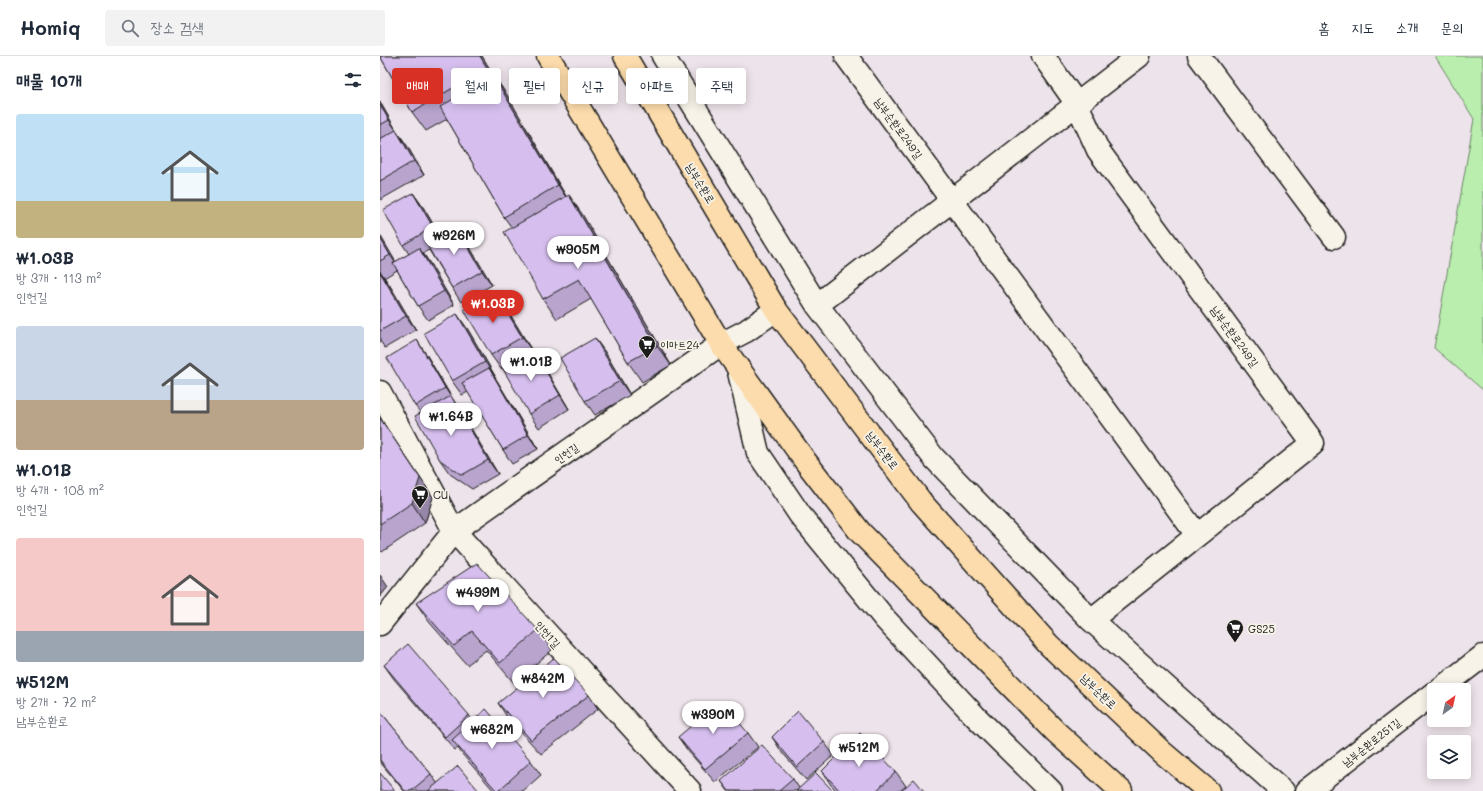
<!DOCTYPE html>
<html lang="ko">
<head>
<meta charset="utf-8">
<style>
  body { margin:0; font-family:Mali,"Poor Story",sans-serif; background:#f2f2f3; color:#1f2937; height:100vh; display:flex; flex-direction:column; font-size:15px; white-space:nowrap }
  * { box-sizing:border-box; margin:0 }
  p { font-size:13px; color:#747a83 }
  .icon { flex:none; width:22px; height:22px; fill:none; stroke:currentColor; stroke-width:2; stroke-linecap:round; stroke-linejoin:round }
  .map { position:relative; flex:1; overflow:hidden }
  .details { display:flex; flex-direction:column; background:#fff; width:380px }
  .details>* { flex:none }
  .guide { position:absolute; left:12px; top:12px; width:380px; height:36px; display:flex; gap:8px }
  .needle { width:26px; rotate:33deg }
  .controls { position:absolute; left:1047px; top:627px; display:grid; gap:8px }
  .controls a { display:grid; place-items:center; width:44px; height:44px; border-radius:4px; background:#fff; box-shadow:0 2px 10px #0003; font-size:20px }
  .price { position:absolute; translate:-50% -34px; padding:0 9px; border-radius:14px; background:#fff; color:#222; font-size:13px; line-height:26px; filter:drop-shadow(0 1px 2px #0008) }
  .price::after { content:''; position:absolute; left:50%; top:24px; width:12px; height:9px; margin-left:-6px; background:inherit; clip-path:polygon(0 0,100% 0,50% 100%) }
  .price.selected { background:#d93025; color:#fff }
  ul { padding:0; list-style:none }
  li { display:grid; align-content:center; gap:8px; height:212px; padding:0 16px }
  li span { display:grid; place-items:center; height:124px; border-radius:4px; color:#555 }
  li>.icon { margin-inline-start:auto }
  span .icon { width:72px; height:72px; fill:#fffc; stroke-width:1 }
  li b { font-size:17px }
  h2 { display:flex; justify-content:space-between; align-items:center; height:48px; padding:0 16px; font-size:17px }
  .pill { padding:0 14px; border-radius:4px; background:#fff; box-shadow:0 2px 10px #0003; font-size:14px; line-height:36px }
  .pill.selected { background:#d93025; color:#fff }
  header { display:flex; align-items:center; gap:24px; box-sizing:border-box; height:56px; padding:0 20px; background:#fff; border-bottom:1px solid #e0e1e3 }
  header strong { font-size:19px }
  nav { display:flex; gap:22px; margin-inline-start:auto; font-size:14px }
  .search { width:280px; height:36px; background:#f2f2f3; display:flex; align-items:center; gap:10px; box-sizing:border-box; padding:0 14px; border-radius:4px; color:#747a83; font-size:15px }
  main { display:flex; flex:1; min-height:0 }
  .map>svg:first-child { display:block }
  .green { fill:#baeeaf; stroke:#6b8566 }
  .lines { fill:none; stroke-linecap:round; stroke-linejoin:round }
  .minor-casing { stroke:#1c1c1c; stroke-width:25 }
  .major-casing { stroke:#1c1c1c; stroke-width:25 }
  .minor { stroke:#f7f3e8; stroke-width:22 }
  .major { stroke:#fcdcac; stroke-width:22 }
  .wall { fill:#b8a4cd; stroke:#1c1c1c }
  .shaded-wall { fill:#9686a7; stroke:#1c1c1c }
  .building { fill:#d6bfee; stroke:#1c1c1c }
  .labels { text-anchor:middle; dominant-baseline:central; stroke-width:3.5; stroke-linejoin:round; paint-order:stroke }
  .street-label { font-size:11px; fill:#1c1c1c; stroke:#f7f3e8 }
  .poi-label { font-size:11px; fill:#1c1c1c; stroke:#f7f3e8; text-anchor:start }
</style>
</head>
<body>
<header>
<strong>Homiq</strong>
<div class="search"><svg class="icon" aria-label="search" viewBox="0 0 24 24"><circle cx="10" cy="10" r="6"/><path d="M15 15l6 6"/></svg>장소 검색</div>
<nav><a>홈</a><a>지도</a><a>소개</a><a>문의</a></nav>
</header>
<main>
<section class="details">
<h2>매물 10개<svg class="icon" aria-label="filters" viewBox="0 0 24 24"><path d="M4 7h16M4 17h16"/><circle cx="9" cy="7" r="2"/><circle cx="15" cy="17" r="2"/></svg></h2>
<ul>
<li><span style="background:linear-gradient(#bfe0f5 70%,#c2b280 0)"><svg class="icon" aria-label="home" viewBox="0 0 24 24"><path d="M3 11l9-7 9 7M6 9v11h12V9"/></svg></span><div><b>₩1.03B</b><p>방 3개 · 113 m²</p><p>인헌길</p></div></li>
<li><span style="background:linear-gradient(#c9d6e8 60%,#b9a48a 0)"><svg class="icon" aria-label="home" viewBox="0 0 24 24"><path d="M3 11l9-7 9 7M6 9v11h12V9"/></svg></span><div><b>₩1.01B</b><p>방 4개 · 108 m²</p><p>인헌길</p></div></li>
<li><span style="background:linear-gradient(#f6c9c9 75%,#9aa5b1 0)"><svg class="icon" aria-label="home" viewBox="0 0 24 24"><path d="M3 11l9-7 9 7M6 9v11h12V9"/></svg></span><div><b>₩512M</b><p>방 2개 · 72 m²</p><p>남부순환로</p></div></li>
</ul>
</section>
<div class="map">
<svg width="1103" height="735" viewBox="0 0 1103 735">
  <rect width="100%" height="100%" fill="#ede3ea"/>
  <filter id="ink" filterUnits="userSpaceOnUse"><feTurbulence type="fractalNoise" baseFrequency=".025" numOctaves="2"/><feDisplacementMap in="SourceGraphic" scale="8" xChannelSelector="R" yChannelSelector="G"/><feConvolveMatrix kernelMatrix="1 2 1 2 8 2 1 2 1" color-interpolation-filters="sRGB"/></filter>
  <g filter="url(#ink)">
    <!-- green -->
    <path class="green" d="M 1055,0 L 1103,0 L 1103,334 L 1054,292 L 1094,63 Z"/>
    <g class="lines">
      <defs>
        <path id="minor" d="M 283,0 L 437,249 L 554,402 L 711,564 L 903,735
          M 466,0 L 817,479
          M 663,0 L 697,48 L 718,94 L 933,387 L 711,564
          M 819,0 L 954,181
          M 437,249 L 759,0
          M 358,312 L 378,397 L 420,459 L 505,563 L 595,660 L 671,735
          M 0,336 L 74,475 L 310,735
          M 0,568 L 74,475 L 341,288 L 366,275 L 396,254
          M 1059,634 L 1103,600
          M 927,735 L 1054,637"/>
        <path id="major" d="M 168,0 L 341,288 L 426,406 L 480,476 L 676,676 L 741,735
          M 245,0 L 396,254 L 542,447 L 669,589 L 782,696 L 828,735"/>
      </defs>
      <!-- minor casing -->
      <use href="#minor" class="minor-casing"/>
      <!-- major casing -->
      <use href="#major" class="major-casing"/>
      <!-- minor -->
      <use href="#minor" class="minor"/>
      <!-- major -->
      <use href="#major" class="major"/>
    </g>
    <!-- wall -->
    <path class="wall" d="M 0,0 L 102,0 L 114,20 L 127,39 L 186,140 L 202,158 L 291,309 L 262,326 L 248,306 L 211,243 L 177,263 L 163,243 L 132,172 L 124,161 L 67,63 L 46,75 L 32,56 Z
      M 0,46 L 16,74 L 26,88 L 44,119 L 0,144 Z
      M 33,137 L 43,151 L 59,178 L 85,183 L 112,229 L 81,246 L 72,232 L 49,194 L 43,197 L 49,206 L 74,249 L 48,264 L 38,250 L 17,214 L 4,222 L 9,228 L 36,274 L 5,292 L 0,285 L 0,179 L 15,206 L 29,198 L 23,189 Z
      M 125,250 L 152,295 L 121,313 L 111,299 Z
      M 87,272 L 115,320 L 114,320 L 158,393 L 132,408 L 123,394 L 88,336 L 82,339 L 72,325 Z
      M 225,296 L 250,339 L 215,359 L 205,345 Z
      M 46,298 L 72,342 L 80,354 L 118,418 L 92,433 L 70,418 L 60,404 L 41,357 L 35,350 Z
      M 163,309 L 189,353 L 159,372 L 149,358 Z
      M 0,362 L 53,441 L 45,467 L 2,496 L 0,494 Z
      M 36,547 L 158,574 L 172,594 L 134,627 L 106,594 L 87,609 L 50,567 Z
      M 4,609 L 89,659 L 92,665 L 151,705 L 161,719 L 143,735 L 114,735 L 82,698 L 78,692 L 75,694 L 14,623 Z
      M 209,639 L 218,653 L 161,698 L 127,661 L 118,647 Z
      M 0,655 L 51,718 L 57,727 L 99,735 L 24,735 L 0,706 Z
      M 368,677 L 378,691 L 335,726 L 308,695 L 298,681 Z
      M 392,681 L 444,686 L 454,699 L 426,724 L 401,695 Z
      M 442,715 L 516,716 L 526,730 L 520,735 L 457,735 L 451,729 Z
      M 413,723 L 419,732 L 453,735 L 348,735 L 341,725 Z"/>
    <!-- shaded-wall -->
    <path class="shaded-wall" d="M 100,0 L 102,0 L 114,20 L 127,39 L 191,149 L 178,129 L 120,31 L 107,12 Z
      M 0,46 L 16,74 L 26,88 L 44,119 L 34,105 L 18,77 L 9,64 L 0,49 Z
      M 33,137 L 43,151 L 63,185 L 53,171 Z
      M 189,139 L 202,158 L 291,309 L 277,290 Z
      M 75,169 L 85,183 L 112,229 L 102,215 Z
      M 0,179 L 20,213 L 10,199 L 0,182 Z
      M 39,192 L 49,206 L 74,249 L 64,235 Z
      M 0,215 L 9,228 L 36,274 L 26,260 Z
      M 115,236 L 125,250 L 152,295 L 142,281 Z
      M 77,258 L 87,272 L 115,320 L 105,306 Z
      M 215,282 L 225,296 L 250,339 L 240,325 Z
      M 37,284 L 46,298 L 72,342 L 80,354 L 118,418 L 108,404 L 73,344 L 65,332 Z
      M 154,295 L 163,309 L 189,353 L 180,339 Z
      M 109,312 L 118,326 L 158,393 L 148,379 Z
      M 0,362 L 53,441 L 45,467 L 32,447 Z
      M 0,519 L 8,531 L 0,541 Z"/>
    <!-- building -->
    <path class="building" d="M 0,0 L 100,0 L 107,12 L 32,56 Z
      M 113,19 L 178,129 L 124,161 L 60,51 Z
      M 0,49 L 9,64 L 0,69 Z
      M 16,74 L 34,105 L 0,125 L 0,83 Z
      M 33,137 L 53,171 L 23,189 L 3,154 Z
      M 189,139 L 277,290 L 248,306 L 199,223 L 163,243 L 124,176 Z
      M 75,169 L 102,215 L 72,232 L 45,186 Z
      M 0,182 L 10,199 L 0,205 Z
      M 39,192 L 64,235 L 38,250 L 13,207 Z
      M 0,216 L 26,260 L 0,275 Z
      M 115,236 L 142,281 L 111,299 L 84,254 Z
      M 77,258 L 105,306 L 72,325 L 44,277 Z
      M 215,282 L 240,325 L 205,345 L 180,302 Z
      M 37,284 L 65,332 L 35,350 L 7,302 Z
      M 154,295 L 180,339 L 149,358 L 123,313 Z
      M 109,312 L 148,379 L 123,394 L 82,327 Z
      M 71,340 L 108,404 L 82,419 L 60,404 L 35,360 Z
      M 0,362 L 40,422 L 32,447 L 0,468 Z
      M 97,507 L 158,574 L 120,607 L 92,575 L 74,590 L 36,547 Z
      M 28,588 L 89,659 L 65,681 L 4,609 Z
      M 174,602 L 209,639 L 151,684 L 118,647 Z
      M 341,645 L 368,677 L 325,713 L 298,681 Z
      M 106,653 L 151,705 L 118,735 L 117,735 L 72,684 Z
      M 0,655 L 51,718 L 31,735 L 25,735 L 0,704 Z
      M 418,655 L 444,686 L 417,711 L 392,681 Z
      M 480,677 L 516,716 L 496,735 L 460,735 L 442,715 Z
      M 382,689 L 413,723 L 399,735 L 349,735 L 341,725 Z
      M 78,710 L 99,735 L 48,735 Z
      M 0,717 L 15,735 L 0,735 Z
      M 436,717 L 453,735 L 416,735 Z
      M 534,723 L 544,735 L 521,735 Z"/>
  </g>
  <!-- icons -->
  <defs>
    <symbol id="supermarket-pin" viewBox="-11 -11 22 30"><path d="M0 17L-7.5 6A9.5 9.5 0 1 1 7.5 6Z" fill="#1c1c1c" stroke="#f7f3e8"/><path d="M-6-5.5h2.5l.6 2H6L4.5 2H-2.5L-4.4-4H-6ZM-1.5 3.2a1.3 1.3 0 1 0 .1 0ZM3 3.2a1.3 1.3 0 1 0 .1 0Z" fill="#fff"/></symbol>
  </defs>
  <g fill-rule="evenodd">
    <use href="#supermarket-pin" x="257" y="278" width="20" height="27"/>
    <use href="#supermarket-pin" x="30" y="428" width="20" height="27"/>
    <use href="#supermarket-pin" x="845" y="562" width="20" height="27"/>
  </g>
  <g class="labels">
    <!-- street labels -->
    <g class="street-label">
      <text transform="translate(519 72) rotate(54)">남부순환로249길</text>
      <text transform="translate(321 127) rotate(59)">남부순환로</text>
      <text transform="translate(855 280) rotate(54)">남부순환로249길</text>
      <text transform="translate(503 394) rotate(53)">남부순환로</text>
      <text transform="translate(186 397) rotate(-35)">인헌길</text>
      <text transform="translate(168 578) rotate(48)">인헌1길</text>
      <text transform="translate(719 635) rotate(44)">남부순환로</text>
      <text transform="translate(991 686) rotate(-38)">남부순환로251길</text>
    </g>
    <!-- poi labels -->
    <g class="poi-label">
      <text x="280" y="288">이마트24</text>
      <text x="53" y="438">CU</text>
      <text x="868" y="572">GS25</text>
    </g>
  </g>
</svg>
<div class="controls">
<a><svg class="needle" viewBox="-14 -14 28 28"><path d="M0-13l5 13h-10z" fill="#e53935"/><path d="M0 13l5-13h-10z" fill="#747a83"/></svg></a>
<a><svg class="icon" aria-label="layers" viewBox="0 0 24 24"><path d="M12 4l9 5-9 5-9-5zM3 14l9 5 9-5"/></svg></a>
</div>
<b class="price" style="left:74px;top:200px">₩926M</b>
<b class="price" style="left:198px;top:214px">₩905M</b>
<b class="price selected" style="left:113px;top:268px">₩1.03B</b>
<b class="price" style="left:151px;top:326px">₩1.01B</b>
<b class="price" style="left:71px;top:381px">₩1.64B</b>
<b class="price" style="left:98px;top:557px">₩499M</b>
<b class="price" style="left:163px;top:643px">₩842M</b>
<b class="price" style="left:333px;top:679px">₩390M</b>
<b class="price" style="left:112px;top:694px">₩682M</b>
<b class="price" style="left:479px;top:712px">₩512M</b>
<div class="guide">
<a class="pill selected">매매</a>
<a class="pill">월세</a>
<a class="pill">필터</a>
<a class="pill">신규</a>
<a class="pill">아파트</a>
<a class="pill">주택</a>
</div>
</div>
</main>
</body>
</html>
